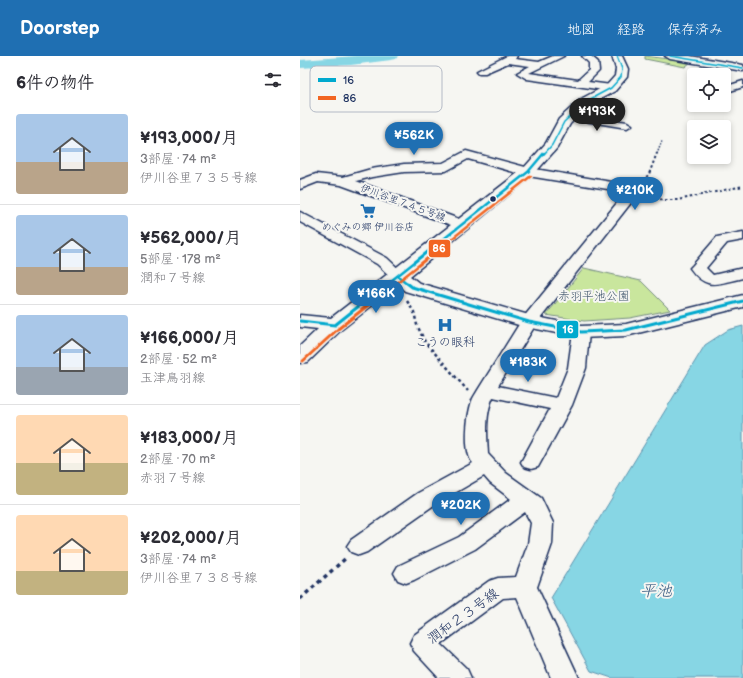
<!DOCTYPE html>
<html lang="ja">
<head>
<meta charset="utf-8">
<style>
  body { margin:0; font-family:"Balsamiq Sans","Klee One",sans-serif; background:#f2f2f3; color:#2b2b33; height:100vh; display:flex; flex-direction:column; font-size:15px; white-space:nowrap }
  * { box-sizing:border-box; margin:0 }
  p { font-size:13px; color:#7c7c81 }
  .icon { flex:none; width:22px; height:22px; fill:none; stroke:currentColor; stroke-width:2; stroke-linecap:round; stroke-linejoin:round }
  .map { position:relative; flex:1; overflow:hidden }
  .side { display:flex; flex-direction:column; background:#fff; width:300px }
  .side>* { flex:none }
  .controls { position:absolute; left:387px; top:12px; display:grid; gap:8px }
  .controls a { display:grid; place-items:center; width:44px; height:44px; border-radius:4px; background:#fff; box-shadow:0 2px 6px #0003; font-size:20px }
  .price { position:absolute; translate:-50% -34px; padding:0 9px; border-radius:14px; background:#1f6fb2; color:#fff; font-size:13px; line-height:26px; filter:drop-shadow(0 1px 2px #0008) }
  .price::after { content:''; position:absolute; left:50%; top:24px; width:12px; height:9px; margin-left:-6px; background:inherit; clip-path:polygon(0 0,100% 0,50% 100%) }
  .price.on { background:#222; color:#fff }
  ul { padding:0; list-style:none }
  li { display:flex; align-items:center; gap:12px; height:100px; padding:0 16px }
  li+li { border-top:1px solid #e1e1e2 }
  li span { display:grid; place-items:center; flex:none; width:112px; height:80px; border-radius:4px; color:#555 }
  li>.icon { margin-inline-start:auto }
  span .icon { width:48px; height:48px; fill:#fffc; stroke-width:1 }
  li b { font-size:17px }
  h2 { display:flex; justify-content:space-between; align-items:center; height:48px; padding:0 16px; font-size:17px }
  header { display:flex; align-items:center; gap:24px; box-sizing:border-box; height:56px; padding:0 20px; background:#1f6fb2; color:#fff }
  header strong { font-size:19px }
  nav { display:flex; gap:22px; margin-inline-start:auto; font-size:14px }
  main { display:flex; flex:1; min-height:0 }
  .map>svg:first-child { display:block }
  .green { fill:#c9e69d; stroke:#728a7e }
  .water { fill:#87d6e4; stroke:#5c93ae }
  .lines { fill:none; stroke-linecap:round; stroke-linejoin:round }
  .river { fill:#87d6e4; fill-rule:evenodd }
  .minor-casing { stroke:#1b2f5e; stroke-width:3 }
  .tertiary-casing { stroke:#1b2f5e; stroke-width:3 }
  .path-far3 { stroke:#1b2f5e; stroke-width:1.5; stroke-dasharray:1.5 1.5; stroke-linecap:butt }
  .path-far2 { stroke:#1b2f5e; stroke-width:2; stroke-dasharray:2.5 2.5; stroke-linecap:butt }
  .path-far1 { stroke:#1b2f5e; stroke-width:2.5; stroke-dasharray:3 3; stroke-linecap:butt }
  .path { stroke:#1b2f5e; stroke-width:3.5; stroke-dasharray:4 4; stroke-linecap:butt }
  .minor { fill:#f6f6f2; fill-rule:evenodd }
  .tertiary { fill:#f6f6f2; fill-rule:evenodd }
  .bus-1-far2-casing { stroke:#f6f6f2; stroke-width:3 }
  .bus-1-far1-casing { stroke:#f6f6f2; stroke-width:5 }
  .bus-1-casing { stroke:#f6f6f2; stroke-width:6 }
  .bus-2-far1-casing { stroke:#f6f6f2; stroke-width:5 }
  .bus-2-casing { stroke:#f6f6f2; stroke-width:6 }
  .bus-1-far2 { stroke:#00a9ce; stroke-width:1.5 }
  .bus-1-far1 { stroke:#00a9ce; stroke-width:2.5 }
  .bus-1 { stroke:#00a9ce; stroke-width:3 }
  .bus-2-far1 { stroke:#f26522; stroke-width:2.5 }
  .bus-2 { stroke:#f26522; stroke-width:3 }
  .bus-dot { fill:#1b2f5e; stroke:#f6f6f2; stroke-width:1.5 }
  .labels { text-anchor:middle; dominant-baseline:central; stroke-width:4; stroke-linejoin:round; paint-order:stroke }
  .far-street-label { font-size:10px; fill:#1b2f5e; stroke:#f6f6f2 }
  .far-poi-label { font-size:10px; fill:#1b2f5e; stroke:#f6f6f2 }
  .park-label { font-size:12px; fill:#3e546b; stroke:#f6f6f2 }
  .poi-label { font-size:12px; fill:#1b2f5e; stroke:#f6f6f2 }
  .near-street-label { font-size:14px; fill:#1b2f5e; stroke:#f6f6f2 }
  .near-water-label { font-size:16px; font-style:italic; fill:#365980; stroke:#f6f6f2 }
  .key { fill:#f6f6f2; stroke:#b4bac6; stroke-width:1 }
  .key-label { font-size:11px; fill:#1b2f5e }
  .line-badge { stroke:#f6f6f2; stroke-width:1.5 }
  .badge-label { font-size:11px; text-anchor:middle; font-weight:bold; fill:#fff }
</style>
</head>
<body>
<header>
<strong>Doorstep</strong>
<nav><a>地図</a><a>経路</a><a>保存済み</a></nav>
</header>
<main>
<section class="side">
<h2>6件の物件<svg class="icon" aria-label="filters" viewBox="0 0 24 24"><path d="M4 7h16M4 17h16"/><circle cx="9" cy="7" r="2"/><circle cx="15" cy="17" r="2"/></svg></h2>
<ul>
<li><span style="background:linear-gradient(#a9c7e8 60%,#b9a48a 0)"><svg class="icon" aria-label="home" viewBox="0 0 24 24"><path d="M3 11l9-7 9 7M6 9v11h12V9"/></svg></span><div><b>¥193,000/月</b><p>3部屋 · 74 m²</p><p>伊川谷里７３５号線</p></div></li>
<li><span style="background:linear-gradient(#a9c7e8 65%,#b9a48a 0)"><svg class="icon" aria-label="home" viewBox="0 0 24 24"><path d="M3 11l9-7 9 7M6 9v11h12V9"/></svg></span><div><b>¥562,000/月</b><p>5部屋 · 178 m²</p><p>潤和７号線</p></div></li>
<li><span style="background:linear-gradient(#a9c7e8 65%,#9aa5b1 0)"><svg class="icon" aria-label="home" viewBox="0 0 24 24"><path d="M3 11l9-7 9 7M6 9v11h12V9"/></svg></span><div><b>¥166,000/月</b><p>2部屋 · 52 m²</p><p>玉津鳥羽線</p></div></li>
<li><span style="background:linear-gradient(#ffd9b3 60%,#c2b280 0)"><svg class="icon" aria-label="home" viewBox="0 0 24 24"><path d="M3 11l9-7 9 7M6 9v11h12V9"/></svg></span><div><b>¥183,000/月</b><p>2部屋 · 70 m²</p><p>赤羽７号線</p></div></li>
<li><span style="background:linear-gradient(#ffd9b3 70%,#c2b280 0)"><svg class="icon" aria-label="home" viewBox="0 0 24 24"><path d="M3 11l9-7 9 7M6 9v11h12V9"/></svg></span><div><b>¥202,000/月</b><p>3部屋 · 74 m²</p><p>伊川谷里７３８号線</p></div></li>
</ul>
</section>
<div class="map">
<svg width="443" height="622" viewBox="0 0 443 622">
  <rect width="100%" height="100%" fill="#f6f6f2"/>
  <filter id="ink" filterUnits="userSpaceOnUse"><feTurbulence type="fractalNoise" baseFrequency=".025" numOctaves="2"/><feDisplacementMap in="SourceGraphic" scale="8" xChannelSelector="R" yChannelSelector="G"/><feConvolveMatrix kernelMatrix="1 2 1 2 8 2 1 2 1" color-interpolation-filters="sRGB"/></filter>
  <g filter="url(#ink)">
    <!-- green -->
    <path class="green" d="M 345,0 L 391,6 L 385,11 L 345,3 Z
      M 284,212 L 341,225 L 370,254 L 330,262 L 284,265 L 246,259 Z"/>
    <!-- water -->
    <path class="water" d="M 443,270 L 443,622 L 312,622 L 291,615 L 251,542 L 405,289 L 428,274 Z"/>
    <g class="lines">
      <!-- river -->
      <path class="river" d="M 56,0 L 98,0 L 96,3 L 91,4 L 51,9 L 0,12 L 0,4 Z"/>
      <defs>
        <path id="minor" d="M 207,0 L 217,0 L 215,3 L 239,6 L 253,0 L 264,0 L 229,17 L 278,24 L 289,14 L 289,7 L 282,0 L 291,0 L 298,6 L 299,15 L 288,26 L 311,29 L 316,32 L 311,35 L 227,23 L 217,17 L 230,10 L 208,7 L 185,17 L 179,17 L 177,15 Z
          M 443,25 L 443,31 L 427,36 L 424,35 L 424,31 Z
          M 270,57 L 327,66 L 332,69 L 327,72 L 266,62 L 265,60 Z
          M 166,95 L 229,112 L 335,130 L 340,131 L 341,134 L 236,268 L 198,330 L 256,342 L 268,312 L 273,276 L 275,272 L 281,271 L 287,272 L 289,276 L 286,312 L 272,349 L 238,411 L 231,413 L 224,411 L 221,406 L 250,353 L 193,341 C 185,358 187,380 188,398 L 206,417 L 241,442 L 253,467 L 252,488 L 237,531 L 279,622 L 251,622 L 217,541 L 203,542 L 141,588 L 167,613 L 171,622 L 139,622 L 114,595 L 110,587 L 114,579 L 189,525 L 198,522 L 216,521 L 228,488 L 231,467 L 225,456 L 175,493 L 114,524 L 106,527 L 98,524 L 94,517 L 98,510 L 159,481 L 211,443 L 190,427 L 184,420 L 134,449 L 67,496 L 59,499 L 51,496 L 47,490 L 51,484 L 118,437 L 173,407 C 163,396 167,359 172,345 C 173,341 176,338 178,334 L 223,262 L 326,136 L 228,120 L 168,103 L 146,115 L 104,116 L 72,121 L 56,125 L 167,166 L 169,169 L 167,172 L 162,173 L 41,129 L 18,126 L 0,133 L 0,124 L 16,118 L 43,121 L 71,113 L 104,108 L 143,107 Z
          M 0,156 L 87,202 L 106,220 L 103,223 L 98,225 L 93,223 L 77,208 L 0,166 Z
          M 443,176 L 443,184 L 427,187 L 406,212 L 413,219 L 443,212 L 443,222 C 418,227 407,236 390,212 L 393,209 L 417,181 Z"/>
        <path id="tertiary" d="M 312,0 L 322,0 L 328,13 L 327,21 L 315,35 L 289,49 L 270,68 L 257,92 L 233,119 L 110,220 L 119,227 L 232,260 L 281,270 L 326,268 L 443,239 L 443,251 L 326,280 L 281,282 L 222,270 L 105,235 L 98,229 L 42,273 L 8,306 L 0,307 L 0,290 L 18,273 L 0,271 L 0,259 L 31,262 L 223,113 L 246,87 L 259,63 L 281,43 L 307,29 L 315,20 L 316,13 Z
          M 365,0 L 390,0 L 443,9 L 443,15 L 370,3 Z"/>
      </defs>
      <!-- minor casing -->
      <use href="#minor" class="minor-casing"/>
      <!-- tertiary casing -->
      <use href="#tertiary" class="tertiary-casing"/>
      <!-- path-far3 -->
      <path class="path-far3" d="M 357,98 L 362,85"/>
      <!-- path-far2 -->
      <path class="path-far2" d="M 343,125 L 349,118 L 357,97
        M 346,138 L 363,144 L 378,144 L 443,130"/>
      <!-- path-far1 -->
      <path class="path-far1" d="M 107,245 L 114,256 L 117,269 L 125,286 L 168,335"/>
      <!-- path -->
      <path class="path" d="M 0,543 L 47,501"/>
      <!-- minor -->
      <use href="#minor" class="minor"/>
      <!-- tertiary -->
      <use href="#tertiary" class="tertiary"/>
      <defs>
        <path id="bus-1-far2" d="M 370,0 L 443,12
          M 244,98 L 252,89 L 264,66 L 285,46 L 311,32 L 321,21 L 322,13 L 317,0"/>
        <path id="bus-1-far1" d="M 98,220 L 108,228
          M 87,228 L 228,116 L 244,97"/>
        <path id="bus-1" d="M 107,227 L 112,231 L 229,266 L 281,276 L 326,274 L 443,245
          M 0,265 L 35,269 L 88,227"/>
        <path id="bus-2-far1" d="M 95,228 L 231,120"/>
        <path id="bus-2" d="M 3,305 L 38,273 L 96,227"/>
      </defs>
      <!-- bus-1-far2 casing -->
      <use href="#bus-1-far2" class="bus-1-far2-casing"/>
      <!-- bus-1-far1 casing -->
      <use href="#bus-1-far1" class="bus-1-far1-casing"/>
      <!-- bus-1 casing -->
      <use href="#bus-1" class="bus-1-casing"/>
      <!-- bus-2-far1 casing -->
      <use href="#bus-2-far1" class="bus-2-far1-casing"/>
      <!-- bus-2 casing -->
      <use href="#bus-2" class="bus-2-casing"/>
      <!-- bus-1-far2 -->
      <use href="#bus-1-far2" class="bus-1-far2"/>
      <!-- bus-1-far1 -->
      <use href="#bus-1-far1" class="bus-1-far1"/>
      <!-- bus-1 -->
      <use href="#bus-1" class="bus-1"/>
      <!-- bus-2-far1 -->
      <use href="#bus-2-far1" class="bus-2-far1"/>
      <!-- bus-2 -->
      <use href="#bus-2" class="bus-2"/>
    </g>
  </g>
  <!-- icons -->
  <defs>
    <symbol id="supermarket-bare" viewBox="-9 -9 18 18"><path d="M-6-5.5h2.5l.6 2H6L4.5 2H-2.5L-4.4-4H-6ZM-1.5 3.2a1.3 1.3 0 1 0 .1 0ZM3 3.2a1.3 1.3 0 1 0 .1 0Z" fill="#1f6fb2" stroke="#f6f6f2" stroke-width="2.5" paint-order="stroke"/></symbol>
    <symbol id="hospital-bare" viewBox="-9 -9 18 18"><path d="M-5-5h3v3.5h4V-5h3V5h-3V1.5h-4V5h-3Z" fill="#1f6fb2" stroke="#f6f6f2" stroke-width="2.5" paint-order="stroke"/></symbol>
  </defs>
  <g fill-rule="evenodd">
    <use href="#supermarket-bare" x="57" y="144" width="22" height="22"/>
    <use href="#hospital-bare" x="134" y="258" width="22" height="22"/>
  </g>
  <!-- markers -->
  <circle class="bus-dot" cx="193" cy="143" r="3.5"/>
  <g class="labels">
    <!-- far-street labels -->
    <g class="far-street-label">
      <text transform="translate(103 147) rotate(20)">伊川谷里７４５号線</text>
    </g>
    <!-- far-poi labels -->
    <g class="far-poi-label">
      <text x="68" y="171">めぐみの郷 伊川谷店</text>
    </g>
    <!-- park labels -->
    <g class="park-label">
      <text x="294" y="240">赤羽平池公園</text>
    </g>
    <!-- poi labels -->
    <g class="poi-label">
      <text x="145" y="286">こうの眼科</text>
    </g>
    <!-- near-street labels -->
    <g class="near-street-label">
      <text transform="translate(163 560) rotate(-36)">潤和２３号線</text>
    </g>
    <!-- near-water labels -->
    <g class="near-water-label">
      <text x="356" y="535">平池</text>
    </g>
  </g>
  <!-- legend -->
  <rect x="10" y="10" width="132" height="46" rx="6" class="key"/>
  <rect x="18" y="22" width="18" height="4" fill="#00a9ce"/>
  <rect x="18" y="40" width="18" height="4" fill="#f26522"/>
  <g class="key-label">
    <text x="43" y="28">16</text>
    <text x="43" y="46">86</text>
  </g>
  <g class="line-badge">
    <rect x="128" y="183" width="23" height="19" rx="4" fill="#f26522"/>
    <rect x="256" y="264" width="23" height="19" rx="4" fill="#00a9ce"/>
  </g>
  <g class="badge-label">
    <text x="139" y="196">86</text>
    <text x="268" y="277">16</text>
  </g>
</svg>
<div class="controls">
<a><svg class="icon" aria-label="locate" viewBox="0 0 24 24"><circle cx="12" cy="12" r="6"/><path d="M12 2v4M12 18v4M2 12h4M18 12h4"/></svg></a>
<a><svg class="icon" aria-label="layers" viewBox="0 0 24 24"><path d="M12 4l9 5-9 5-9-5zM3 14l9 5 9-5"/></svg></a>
</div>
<b class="price on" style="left:297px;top:76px">¥193K</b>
<b class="price" style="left:114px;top:100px">¥562K</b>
<b class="price" style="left:335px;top:155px">¥210K</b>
<b class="price" style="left:76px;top:258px">¥166K</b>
<b class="price" style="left:228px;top:327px">¥183K</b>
<b class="price" style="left:161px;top:470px">¥202K</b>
</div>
</main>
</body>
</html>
